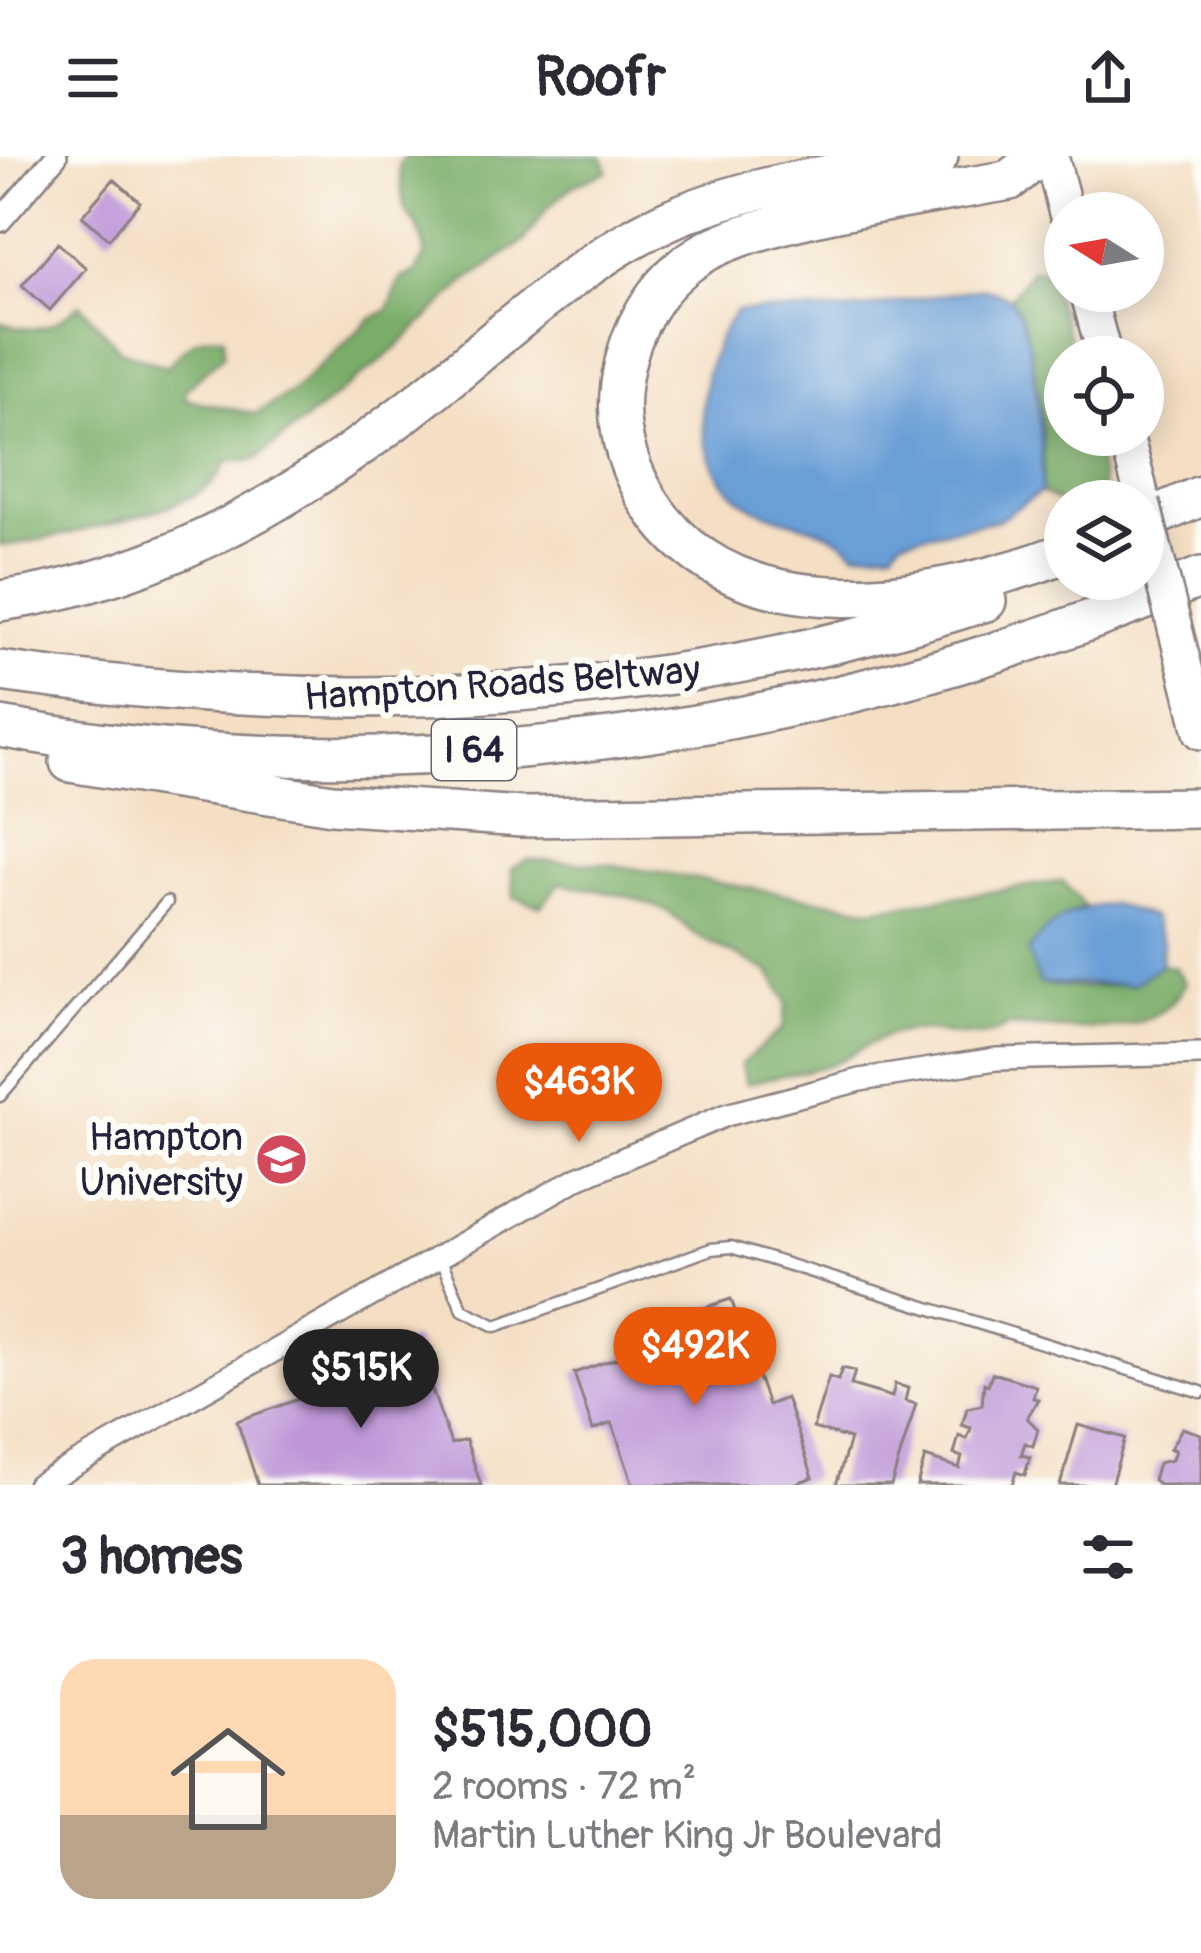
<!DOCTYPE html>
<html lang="en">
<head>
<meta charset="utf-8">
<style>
  body { margin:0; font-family:Pangolin,sans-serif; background:#f7f7f7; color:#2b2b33; height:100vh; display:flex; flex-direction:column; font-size:45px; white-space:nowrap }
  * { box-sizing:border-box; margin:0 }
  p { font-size:39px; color:#7c7c81 }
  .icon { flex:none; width:66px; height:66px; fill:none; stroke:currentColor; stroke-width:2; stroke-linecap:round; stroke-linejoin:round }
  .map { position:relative; height:1329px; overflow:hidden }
  .panel { display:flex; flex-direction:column; background:#fff; flex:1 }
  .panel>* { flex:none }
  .needle { width:78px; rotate:281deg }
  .controls { position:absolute; left:1044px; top:36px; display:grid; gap:24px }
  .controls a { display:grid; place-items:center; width:120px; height:120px; border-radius:50%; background:#fff; box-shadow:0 6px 30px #0003; font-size:60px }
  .price { position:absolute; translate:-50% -102px; padding:0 27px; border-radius:42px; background:#ea580c; color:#fff; font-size:39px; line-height:78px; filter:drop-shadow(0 3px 6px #0008) }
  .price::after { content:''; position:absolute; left:50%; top:72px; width:36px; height:27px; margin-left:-18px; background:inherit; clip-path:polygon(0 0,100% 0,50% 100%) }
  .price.current { background:#222; color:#fff }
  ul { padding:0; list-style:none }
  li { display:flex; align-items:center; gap:36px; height:300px; padding:0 60px }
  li+li { border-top:3px solid #e1e1e2 }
  li span { display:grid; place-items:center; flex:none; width:336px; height:240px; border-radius:36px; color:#555 }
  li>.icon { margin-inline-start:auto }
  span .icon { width:144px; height:144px; fill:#fffc; stroke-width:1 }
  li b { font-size:51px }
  h2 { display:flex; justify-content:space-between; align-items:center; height:144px; padding:0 60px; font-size:51px }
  header { display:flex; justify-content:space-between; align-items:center; height:156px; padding:0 60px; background:#fff; font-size:54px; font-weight:700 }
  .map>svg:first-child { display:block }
  .forest { fill:#7aad68; stroke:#4e6852; stroke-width:3 }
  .water { fill:#699ed6; stroke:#466088; stroke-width:3 }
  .building { fill:#be97d8 }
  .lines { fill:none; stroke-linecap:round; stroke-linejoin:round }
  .lane-casing { stroke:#8b8080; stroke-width:15 }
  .street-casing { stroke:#8b8080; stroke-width:26 }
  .primary-casing { stroke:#8b8080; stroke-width:38 }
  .highway-casing { stroke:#8b8080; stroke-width:44 }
  .lane { stroke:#fff; stroke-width:10 }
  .street { stroke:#fff; stroke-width:21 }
  .primary { stroke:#fff; stroke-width:33 }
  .highway { stroke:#fff; stroke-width:39 }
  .primary-bridge-casing { stroke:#8b8080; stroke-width:38; stroke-linecap:butt }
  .primary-bridge { stroke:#fff; stroke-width:33 }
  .labels { text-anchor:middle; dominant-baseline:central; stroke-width:12; stroke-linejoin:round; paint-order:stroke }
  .shield { fill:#fdfcf7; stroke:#646373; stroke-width:3 }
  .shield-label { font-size:36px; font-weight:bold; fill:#22223b }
  .street-label { font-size:39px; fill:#22223b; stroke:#fdfcf7 }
  .poi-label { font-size:39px; fill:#22223b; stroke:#fdfcf7; text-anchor:end }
</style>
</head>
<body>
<header><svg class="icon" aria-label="menu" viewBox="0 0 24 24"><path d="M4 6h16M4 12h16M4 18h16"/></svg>Roofr<svg class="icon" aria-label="share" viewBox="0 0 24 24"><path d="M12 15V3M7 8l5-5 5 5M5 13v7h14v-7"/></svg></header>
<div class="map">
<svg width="1201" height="1329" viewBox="0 0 1201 1329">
  <rect width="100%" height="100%" fill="#fdfcf7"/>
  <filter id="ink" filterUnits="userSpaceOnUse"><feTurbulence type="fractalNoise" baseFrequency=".00833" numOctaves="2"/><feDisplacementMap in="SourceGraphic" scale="24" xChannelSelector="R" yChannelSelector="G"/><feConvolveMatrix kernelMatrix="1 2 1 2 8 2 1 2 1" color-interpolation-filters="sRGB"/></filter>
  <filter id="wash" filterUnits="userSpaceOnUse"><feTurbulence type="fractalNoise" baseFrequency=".004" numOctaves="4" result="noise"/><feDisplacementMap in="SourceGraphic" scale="48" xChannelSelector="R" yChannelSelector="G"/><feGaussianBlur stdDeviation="2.7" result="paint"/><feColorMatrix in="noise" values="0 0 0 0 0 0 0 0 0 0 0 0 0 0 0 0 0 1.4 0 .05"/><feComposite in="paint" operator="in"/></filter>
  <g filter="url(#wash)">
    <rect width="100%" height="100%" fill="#f4dfc4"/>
    <!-- forest -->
    <path class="forest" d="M 406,0 L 602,0 L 608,15 L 575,28 L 549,50 L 524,85 L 464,127 L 394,194 L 255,304 L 227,306 C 222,314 217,323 210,329 C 179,356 44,385 0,390 L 0,166 C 35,180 53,172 80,148 L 120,194 L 167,211 C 184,192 198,176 224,181 L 224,198 L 186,233 L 185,243 L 255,258 L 292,236 L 371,163 L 388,154 L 401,122 L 415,117 L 426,98 L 418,71 L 404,52 L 399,8 Z
      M 1031,114 L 1046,114 L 1075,201 L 1065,201 L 1065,279 L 1094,279 L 1102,331 L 1098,345 L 1065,349 L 1041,336 C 1049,288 1036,182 1010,142 Z
      M 528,704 L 608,708 L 873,753 L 1063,725 L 1085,751 L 1065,760 L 1028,796 L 1040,828 C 1079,834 1130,834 1161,809 L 1176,812 L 1185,827 C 1159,888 1061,872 1007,870 C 983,891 938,871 906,875 C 879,879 861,894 838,905 C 810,918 775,918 746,928 L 741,908 L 783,872 L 787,846 L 769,816 L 697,780 L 667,755 L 631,741 L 560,727 L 541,750 L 514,741 L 512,712 Z"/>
    <!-- water -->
    <path class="water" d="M 982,132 C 989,135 1003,137 1009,142 C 1035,162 1046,304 1041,336 L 998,364 L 901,383 L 893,394 L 855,396 C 827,367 790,370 755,352 C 683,315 694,209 736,155 L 846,155 Z
      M 1112,748 L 1153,761 L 1163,786 L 1161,809 L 1133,828 L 1040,828 L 1028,796 C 1047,764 1076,752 1112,748 Z"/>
    <g id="blocks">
      <!-- building -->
      <path class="building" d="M 114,23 L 140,46 L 109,83 L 82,60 Z
        M 58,87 L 86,112 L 50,154 L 22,129 Z
        M 731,1143 L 768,1249 L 786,1242 L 813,1321 L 792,1329 L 633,1329 L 612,1267 L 593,1274 L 574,1217 L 661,1187 L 654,1169 Z
        M 414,1183 L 451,1288 L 466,1284 L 481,1329 L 258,1329 L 237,1265 L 341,1228 L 336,1210 Z
        M 842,1212 L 855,1215 L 851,1229 L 892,1241 L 895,1228 L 908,1232 L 905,1245 L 916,1248 L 891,1329 L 836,1329 L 850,1283 L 813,1272 L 829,1221 L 838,1224 Z
        M 992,1217 L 1036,1230 L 1033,1242 L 1038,1243 L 1027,1262 L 1038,1273 L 1033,1290 L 1025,1287 L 1021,1299 L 1030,1301 L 1025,1319 L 1016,1316 L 1012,1329 L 917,1329 L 925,1301 L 959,1312 L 962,1301 L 954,1298 L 959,1280 L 967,1283 L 971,1272 L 962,1269 L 967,1252 L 982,1249 L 984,1227 L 988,1229 Z
        M 1078,1269 L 1125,1282 L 1111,1329 L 1060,1329 Z
        M 1182,1272 L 1201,1278 L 1201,1329 L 1159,1329 L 1153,1324 L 1158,1307 L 1172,1304 L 1175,1294 L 1170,1293 Z"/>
    </g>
  </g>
  <g filter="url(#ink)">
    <use href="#blocks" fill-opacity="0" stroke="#8b8080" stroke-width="3"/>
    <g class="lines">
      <defs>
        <path id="lane" d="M 0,940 L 167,746
          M 440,1102 L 463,1154 L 496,1170 L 711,1093 L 731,1091 L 1201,1236"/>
        <path id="street" d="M 0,65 L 56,0
          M 38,1329 L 578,1022 L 726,959 L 860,924 L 996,903 L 1201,898"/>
        <path id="primary" d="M 1051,0 L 1066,57
          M 1087,135 L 1105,201
          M 1126,279 L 1143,345
          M 1193,543 L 1201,576"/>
        <path id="highway" d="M 1039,0 L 1010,24 C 930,39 764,60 700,99 C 654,127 628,176 621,228 C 615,272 627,312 651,349 C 738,482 941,444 1065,397
          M 1143,365 L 1201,340
          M 0,445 C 174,421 317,330 450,221 C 517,166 585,103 664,66 C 748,27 848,17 938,0
          M 0,515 C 331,562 666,548 986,445
          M 0,571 C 402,644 828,577 1201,421
          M 70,606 L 332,648 L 522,661 L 1201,652"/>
      </defs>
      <!-- lane casing -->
      <use href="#lane" class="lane-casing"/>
      <!-- street casing -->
      <use href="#street" class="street-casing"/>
      <!-- primary casing -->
      <use href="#primary" class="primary-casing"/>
      <!-- highway casing -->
      <use href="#highway" class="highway-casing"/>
      <!-- lane -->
      <use href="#lane" class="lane"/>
      <!-- street -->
      <use href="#street" class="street"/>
      <!-- primary -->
      <use href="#primary" class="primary"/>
      <!-- highway -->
      <use href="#highway" class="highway"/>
      <defs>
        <path id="primary-bridge" d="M 1143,347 L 1193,543"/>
      </defs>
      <!-- primary-bridge casing -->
      <use href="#primary-bridge" class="primary-bridge-casing"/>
      <!-- primary-bridge -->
      <use href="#primary-bridge" class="primary-bridge"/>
    </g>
  </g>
  <!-- icons -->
  <defs>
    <symbol id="university-disc" viewBox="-11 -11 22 22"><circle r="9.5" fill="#d1495b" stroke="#fdfcf7"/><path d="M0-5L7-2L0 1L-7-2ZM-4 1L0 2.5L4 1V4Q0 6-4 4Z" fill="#fff"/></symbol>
  </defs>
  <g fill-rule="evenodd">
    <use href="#university-disc" x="252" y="974" width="59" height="59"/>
  </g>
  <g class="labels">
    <!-- shield labels -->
    <rect class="shield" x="432" y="564" width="84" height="60" rx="9"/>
    <g class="shield-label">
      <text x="474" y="594">I 64</text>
    </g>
    <!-- street labels -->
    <g class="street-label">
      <text transform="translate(502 528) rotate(-4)">Hampton Roads Beltway</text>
    </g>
    <!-- poi labels -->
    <g class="poi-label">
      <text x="243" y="981">Hampton<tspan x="243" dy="45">University</tspan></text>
    </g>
  </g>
</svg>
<div class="controls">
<a><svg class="needle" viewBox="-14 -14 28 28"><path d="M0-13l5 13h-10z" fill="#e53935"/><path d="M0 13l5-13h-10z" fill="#7c7c81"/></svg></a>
<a><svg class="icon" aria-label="locate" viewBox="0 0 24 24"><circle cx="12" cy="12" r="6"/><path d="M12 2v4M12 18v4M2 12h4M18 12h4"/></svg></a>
<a><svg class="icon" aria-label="layers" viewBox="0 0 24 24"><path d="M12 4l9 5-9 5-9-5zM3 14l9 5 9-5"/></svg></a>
</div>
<b class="price" style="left:579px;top:989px">$463K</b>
<b class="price" style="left:695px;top:1253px">$492K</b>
<b class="price current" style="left:361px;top:1275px">$515K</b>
</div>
<section class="panel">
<h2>3 homes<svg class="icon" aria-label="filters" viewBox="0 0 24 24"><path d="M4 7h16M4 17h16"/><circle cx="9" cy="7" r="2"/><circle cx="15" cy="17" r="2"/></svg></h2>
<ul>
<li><span style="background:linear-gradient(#ffd9b3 65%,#b9a48a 0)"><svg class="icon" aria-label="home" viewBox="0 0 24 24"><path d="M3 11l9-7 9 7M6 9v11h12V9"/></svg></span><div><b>$515,000</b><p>2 rooms · 72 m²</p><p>Martin Luther King Jr Boulevard</p></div></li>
</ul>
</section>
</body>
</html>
